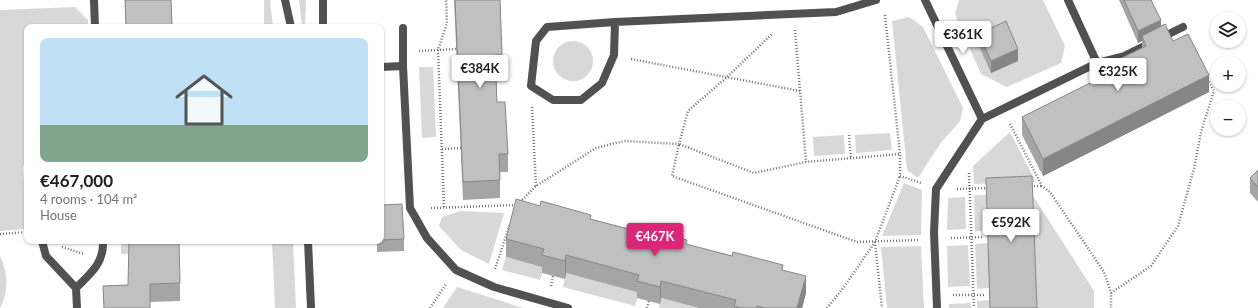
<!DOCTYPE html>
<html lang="en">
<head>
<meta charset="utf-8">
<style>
  body { margin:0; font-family:Lato,sans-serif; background:#f6f6f6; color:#202124; height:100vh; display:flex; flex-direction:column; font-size:15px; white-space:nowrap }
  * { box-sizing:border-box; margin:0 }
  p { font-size:13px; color:#757577 }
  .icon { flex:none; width:22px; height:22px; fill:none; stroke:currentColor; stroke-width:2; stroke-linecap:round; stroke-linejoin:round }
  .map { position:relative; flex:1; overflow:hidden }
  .sheet { position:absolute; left:24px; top:24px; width:360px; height:220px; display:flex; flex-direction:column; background:#fff; border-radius:8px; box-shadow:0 1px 3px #0004 }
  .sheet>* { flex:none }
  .fabs { position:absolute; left:1210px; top:12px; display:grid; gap:8px }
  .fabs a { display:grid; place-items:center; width:36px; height:36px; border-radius:50%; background:#fff; box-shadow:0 1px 3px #0004; font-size:20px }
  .price { position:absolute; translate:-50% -34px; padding:0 9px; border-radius:4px; background:#fff; color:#222; font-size:13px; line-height:26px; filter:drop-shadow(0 1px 2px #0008) }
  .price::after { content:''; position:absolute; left:50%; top:24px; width:12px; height:9px; margin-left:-6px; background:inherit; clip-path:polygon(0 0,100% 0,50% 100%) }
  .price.active { background:#db2777; color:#fff }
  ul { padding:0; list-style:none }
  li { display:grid; align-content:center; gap:8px; height:212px; padding:0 16px }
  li+li { border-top:1px solid #e0e0e0 }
  li span { display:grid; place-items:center; height:124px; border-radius:8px; color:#555 }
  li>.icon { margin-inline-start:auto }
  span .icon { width:72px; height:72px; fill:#fffc; stroke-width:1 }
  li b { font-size:17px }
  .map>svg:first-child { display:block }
  .green { fill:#d8d8d8 }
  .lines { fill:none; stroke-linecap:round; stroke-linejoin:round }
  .path { stroke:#737373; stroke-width:2.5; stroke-dasharray:1 2; stroke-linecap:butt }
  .service { stroke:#515151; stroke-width:8 }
  .minor { stroke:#515151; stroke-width:8 }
  .tertiary { stroke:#515151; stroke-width:8 }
  .wall { fill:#a5a5a5 }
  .shaded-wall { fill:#868686 }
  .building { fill:#c0c0c0; stroke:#868686 }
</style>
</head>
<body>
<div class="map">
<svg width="1258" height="308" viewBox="0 0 1258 308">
  <rect width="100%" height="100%" fill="#fff"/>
  <!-- green -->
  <path class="green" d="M 264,0 L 270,0 L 273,27 L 264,27 Z
    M 299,0 L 306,0 L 305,27 L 302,27 Z
    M 959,0 L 1043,0 L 1065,46 L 1061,63 L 1007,87 L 981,74 L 955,14 Z
    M 75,7 L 88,20 L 88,27 L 27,27 L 27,160 L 23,166 L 26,229 L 0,231 L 0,10 Z
    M 909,17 L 923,27 L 963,108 L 960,121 L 940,144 L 918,178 L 907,170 L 892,21 Z
    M553 61a20 20 0 1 1 40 0a20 20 0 1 1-40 0Z
    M 419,67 L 433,67 L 436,137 L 422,138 Z
    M 1010,132 L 1036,182 L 974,184 L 973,166 Z
    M 890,133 L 892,150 L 856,153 L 855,135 Z
    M 844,135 L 845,154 L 814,156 L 813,137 Z
    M 904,183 L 922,190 L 921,235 L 882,236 Z
    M 1032,194 L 1094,291 L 1094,308 L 1036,308 Z
    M 974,195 L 986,195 L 987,231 L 975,231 Z
    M 965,197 L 966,229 L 947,230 L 948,198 Z
    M 460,211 L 504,213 L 489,264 L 461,250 L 439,226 L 442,217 Z
    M 121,241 L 132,241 L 133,254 L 121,254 Z
    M 272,241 L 293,241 L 296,308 L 275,308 Z
    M 988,243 L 989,288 L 977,289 L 975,244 Z
    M 968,245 L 970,286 L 948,287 L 947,246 Z
    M 921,246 L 924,308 L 887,308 L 881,247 Z
    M 0,256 C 8,272 9,292 0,308 Z
    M 506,257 L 544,267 L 540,280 L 502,270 Z
    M 566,273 L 639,292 L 635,306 L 563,287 Z
    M 457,287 L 523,308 L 443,308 Z
    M 661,298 L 699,308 L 659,308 Z
    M 990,300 L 990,308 L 977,308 L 977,301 Z
    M 971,303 L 971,308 L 949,308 L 949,304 Z"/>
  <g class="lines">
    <!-- path -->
    <path class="path" d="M 885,15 L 900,154
      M 795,30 L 806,162
      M 419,51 L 456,49
      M 631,59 L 800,91
      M 532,107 L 536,186
      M 1010,124 L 1042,186 L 1050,192 L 1104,272 L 1111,293 L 1111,308
      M 849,135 L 851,159
      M 442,149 L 461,148
      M 969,173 L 974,308
      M 1031,186 L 1042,186
      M 957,189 L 990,188
      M 520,202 L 536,186 L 596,148 L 624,141 L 679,144 L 688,111 L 726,78 L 773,33
      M 444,207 L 438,50 L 447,23 L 446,0
      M 431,208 L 517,205
      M 0,234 L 27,232
      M 951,238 L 983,237
      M 918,240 L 857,242 L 672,176 L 679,144 L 754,173 L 806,162 L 900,154 L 900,176 L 921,183
      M 875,242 L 882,308
      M 62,247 L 84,254
      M 495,269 L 510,224
      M 551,286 L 553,276
      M 1111,293 L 1151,266 L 1178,226 L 1194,169 L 1201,132 L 1214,91 L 1208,80
      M 953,295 L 985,295
      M 430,308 L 446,284
      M 647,308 L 649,301
      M 827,308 L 844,287 L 875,242 L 900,176"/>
    <!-- service -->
    <path class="service" d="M 403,28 L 403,66"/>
    <!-- minor -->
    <path class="minor" d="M 94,0 L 95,27
      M 925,0 L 982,119
      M 1068,0 L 1097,63
      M 615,22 L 614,55 L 602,83 L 581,100 L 553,100 L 531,86 L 536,41 L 547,27 L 615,22 L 836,12 L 876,0
      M 381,67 L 403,66 L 410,208 L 427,238 L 456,270 L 494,287 L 568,308
      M 42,241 L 46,256 L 76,288 L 77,308
      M 76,288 C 91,273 104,263 103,241
      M 937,308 L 934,232 L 936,189 L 982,119 L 1097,63 L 1124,56 L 1183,27"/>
    <!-- tertiary -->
    <path class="tertiary" d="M 285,0 L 291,27
      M 323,27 L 323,0
      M 308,241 L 311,308"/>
  </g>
  <!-- wall -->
  <path class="wall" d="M 125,0 L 171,0 L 172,27 L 126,27 Z
    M 454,0 L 500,0 L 502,55 L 502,72 L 496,73 L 497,102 L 508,154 L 508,172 L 500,172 L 500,198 L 463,200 Z
    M 1119,0 L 1151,0 L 1161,27 L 1173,41 L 1209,92 L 1043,176 L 1022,135 L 1022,117 L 1101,78 L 1101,68 L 1142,48 L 1142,41 L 1138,43 Z
    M 979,34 L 1018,61 L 991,73 L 979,46 Z
    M 1258,170 L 1258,202 L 1250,193 L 1250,178 Z
    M 986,178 L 1037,308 L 990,308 Z
    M 381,205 L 404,239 L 404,251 L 377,252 L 377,241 L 381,241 Z
    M 591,219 L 783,270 L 806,293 L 802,308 L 699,308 L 661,298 L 660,304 L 637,298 L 637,292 L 566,273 L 565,279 L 542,273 L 542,267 L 506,257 L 506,239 Z
    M 180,283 L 180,301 L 150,302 L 150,308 L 104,308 L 103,286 Z"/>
  <!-- shaded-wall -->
  <path class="shaded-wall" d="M 1161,20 L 1161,32 L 1142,36 L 1142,41 L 1138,43 L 1138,31 Z
    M 1018,49 L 1018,61 L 991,73 L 991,61 Z
    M 1209,75 L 1209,92 L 1043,176 L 1043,159 Z
    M 566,255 L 566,273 L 565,279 L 565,261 Z
    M 806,276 L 806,293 L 802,308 L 797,308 Z
    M 661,281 L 661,298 L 660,304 L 660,287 Z"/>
  <!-- building -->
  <path class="building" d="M 125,0 L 171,0 L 172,27 L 126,27 Z
    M 455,0 L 500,0 L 502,55 L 495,55 L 497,102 L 505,102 L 508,154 L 499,154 L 500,180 L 463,182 Z
    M 1124,0 L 1151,0 L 1161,20 L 1138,31 Z
    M 1006,21 L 1018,49 L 991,61 L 979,34 Z
    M 1165,24 L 1173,41 L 1188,34 L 1209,75 L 1043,159 L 1022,117 L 1104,76 L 1101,68 L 1146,46 L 1142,36 Z
    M 1258,170 L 1258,187 L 1250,178 Z
    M 1032,176 L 1037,308 L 990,308 L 986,178 Z
    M 516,199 L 540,206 L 541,201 L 591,215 L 590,219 L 636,231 L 637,227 L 687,240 L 686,244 L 732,256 L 733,252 L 783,265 L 782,270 L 806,276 L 797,308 L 765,308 L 757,306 L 757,308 L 741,308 L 734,306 L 736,300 L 661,281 L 660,287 L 637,281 L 639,275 L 566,255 L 565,261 L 542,255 L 544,249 L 506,239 Z
    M 402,204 L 404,239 L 381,240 L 381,205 Z
    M 129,241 L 179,241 L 180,283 L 150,284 L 150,308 L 104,308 L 103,286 L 128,285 Z"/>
</svg>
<div class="fabs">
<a><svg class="icon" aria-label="layers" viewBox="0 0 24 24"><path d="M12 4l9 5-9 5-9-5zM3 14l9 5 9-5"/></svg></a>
<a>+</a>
<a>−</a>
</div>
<b class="price" style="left:963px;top:55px">€361K</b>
<b class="price" style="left:480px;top:89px">€384K</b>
<b class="price" style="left:1118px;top:92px">€325K</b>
<b class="price" style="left:1011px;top:243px">€592K</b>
<b class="price active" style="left:655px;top:257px">€467K</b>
<section class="sheet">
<ul>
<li><span style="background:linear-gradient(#bfe0f5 70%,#7fa58c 0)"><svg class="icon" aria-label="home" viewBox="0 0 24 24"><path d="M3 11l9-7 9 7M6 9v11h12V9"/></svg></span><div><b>€467,000</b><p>4 rooms · 104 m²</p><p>House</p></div></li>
</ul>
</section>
</div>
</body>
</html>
